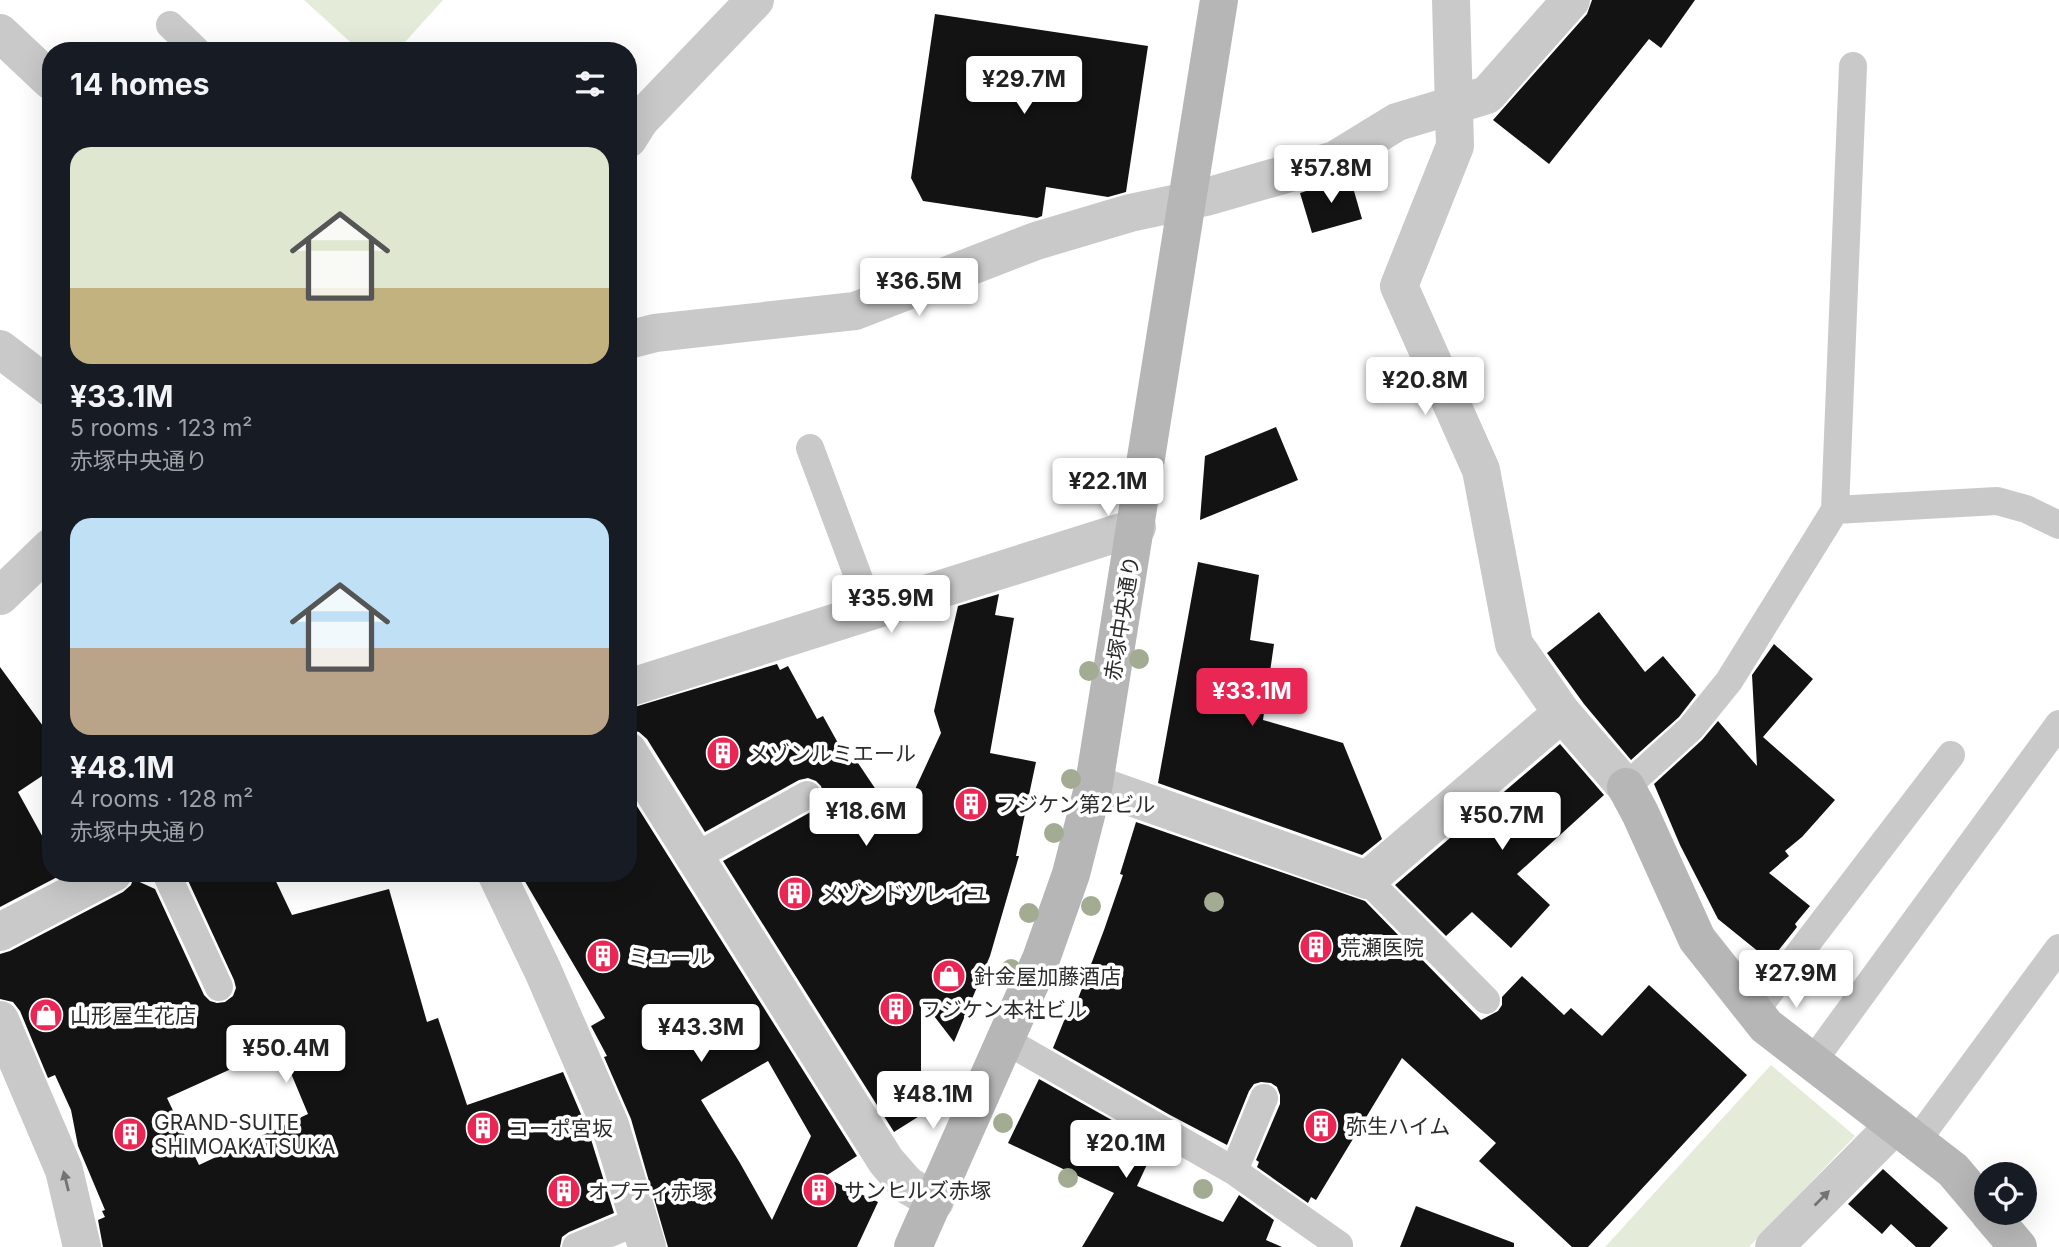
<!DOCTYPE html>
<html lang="en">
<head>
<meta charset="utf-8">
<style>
  body { margin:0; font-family:Inter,"Noto Sans JP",sans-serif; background:#242831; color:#f1f3f6; height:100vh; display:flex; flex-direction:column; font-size:26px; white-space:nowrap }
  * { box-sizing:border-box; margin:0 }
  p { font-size:23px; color:#9ea1a6 }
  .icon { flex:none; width:38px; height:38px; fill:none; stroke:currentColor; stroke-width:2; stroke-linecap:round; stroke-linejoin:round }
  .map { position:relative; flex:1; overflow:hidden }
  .panel { position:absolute; left:42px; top:42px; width:595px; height:840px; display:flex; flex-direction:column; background:#171b24; border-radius:28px; box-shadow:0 7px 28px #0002 }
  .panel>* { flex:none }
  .tools { position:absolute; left:1974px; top:1162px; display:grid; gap:14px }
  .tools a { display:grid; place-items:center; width:63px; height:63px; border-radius:50%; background:#171b24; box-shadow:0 7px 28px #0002; font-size:35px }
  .price { position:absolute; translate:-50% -60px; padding:0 16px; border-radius:7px; background:#fff; color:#222; font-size:23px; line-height:46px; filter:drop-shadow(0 2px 4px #0008) }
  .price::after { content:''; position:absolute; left:50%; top:42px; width:21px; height:16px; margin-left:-10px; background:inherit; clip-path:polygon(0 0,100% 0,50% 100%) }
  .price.active { background:#ea2754; color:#fff }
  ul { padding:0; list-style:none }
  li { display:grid; align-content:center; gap:14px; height:371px; padding:0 28px }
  li span { display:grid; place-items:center; height:217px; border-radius:21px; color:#555 }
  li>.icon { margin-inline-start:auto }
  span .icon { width:126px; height:126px; fill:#fffc; stroke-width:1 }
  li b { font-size:30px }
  h2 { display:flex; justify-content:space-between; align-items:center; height:84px; padding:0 28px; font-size:30px }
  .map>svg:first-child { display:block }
  .green { fill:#e5ebd9 }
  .building { fill:#131313; fill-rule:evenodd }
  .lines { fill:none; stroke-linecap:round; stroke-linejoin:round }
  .lane { stroke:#c9c9c9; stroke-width:28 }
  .street { stroke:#c9c9c9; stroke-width:38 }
  .secondary { stroke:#b6b6b6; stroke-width:38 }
  .tree { fill:#a3ac92 }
  .oneway { fill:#737373 }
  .labels { text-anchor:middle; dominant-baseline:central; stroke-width:7; stroke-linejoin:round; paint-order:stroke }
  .street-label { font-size:21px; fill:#2c2c2c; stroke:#fff }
  .poi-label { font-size:21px; fill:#2c2c2c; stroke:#fff; text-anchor:start }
</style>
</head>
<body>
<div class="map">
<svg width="2059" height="1247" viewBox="0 0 2059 1247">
  <rect width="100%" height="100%" fill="#fff"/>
  <!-- green -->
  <path class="green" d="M 304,0 L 443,0 L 397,51 L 360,51 Z
    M 1771,1065 L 1855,1136 L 1749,1247 L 1605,1247 Z"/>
  <!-- building -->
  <path class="building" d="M 1592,0 L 1695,0 L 1661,48 L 1649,39 L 1549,164 L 1493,120 L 1587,14 Z
    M 935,14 L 1148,46 L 1126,192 L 1108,197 L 1046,187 L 1042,216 L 1037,218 L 923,201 L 911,178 Z
    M 1350,177 L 1362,219 L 1312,233 L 1300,193 Z
    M 1276,427 L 1298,480 L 1200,520 L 1205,456 Z
    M 1198,562 L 1259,575 L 1250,640 L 1274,644 L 1263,720 L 1343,743 L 1382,839 L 1362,855 L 1158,783 Z
    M 999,594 L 995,615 L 1014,618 L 990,753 L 1036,762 L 1016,856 L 1019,856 L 990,956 L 954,1042 L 921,999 L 921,1115 L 894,1132 L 723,861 L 816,809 L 821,804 L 824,796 L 821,786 L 816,781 L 808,778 L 799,780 L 705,832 L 647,739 L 639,732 L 628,729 L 628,709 L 777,664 L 780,670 L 788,666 L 817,719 L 823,716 L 848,761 L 854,757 L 899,824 L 941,733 L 934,711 L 958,606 Z
    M 1599,612 L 1645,672 L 1663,656 L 1696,695 L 1679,717 L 1631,760 L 1584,704 L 1547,653 Z
    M 1774,644 L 1813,679 L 1763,737 L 1835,800 L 1802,837 L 1785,851 L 1789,856 L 1769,873 L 1810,906 L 1795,924 L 1797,927 L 1770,961 L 1718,919 L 1680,845 L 1654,784 L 1702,740 L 1718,721 L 1757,766 L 1752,675 Z
    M 0,667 L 51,737 L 51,770 L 18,792 L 51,852 L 51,873 L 63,874 L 0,907 Z
    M 1560,744 L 1604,795 L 1517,874 L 1550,905 L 1511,948 L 1472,912 L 1446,936 L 1395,885 Z
    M 628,792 L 857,1156 L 824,1177 L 878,1202 L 857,1247 L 668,1247 L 631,1119 L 604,1057 L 607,1056 L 591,1026 L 605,1018 L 520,873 L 628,873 ZM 768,1061 L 811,1136 L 772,1220 L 740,1163 L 701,1100 Z
    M 1136,822 L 1365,901 L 1481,1020 L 1498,1011 L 1502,1005 L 1502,997 L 1522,976 L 1564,1015 L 1571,1008 L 1602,1036 L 1649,985 L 1747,1075 L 1588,1247 L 1572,1247 L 1479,1161 L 1496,1143 L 1402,1058 L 1316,1200 L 1311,1197 L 1308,1203 L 1257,1167 L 1259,1162 L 1256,1160 L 1280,1104 L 1280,1095 L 1277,1087 L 1271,1083 L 1261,1082 L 1254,1084 L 1249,1091 L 1227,1145 L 1170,1115 L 1053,1048 L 1068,1011 L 1073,1012 L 1104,930 L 1123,875 L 1120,874 Z
    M 272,873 L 292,915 L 389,889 L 427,1022 L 438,1018 L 467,1105 L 563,1072 L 589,1133 L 614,1213 L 569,1232 L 562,1237 L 560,1247 L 103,1247 L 98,1220 L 105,1217 L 102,1211 L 105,1210 L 78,1146 L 71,1110 L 55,1075 L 48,1078 L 20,1011 L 13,1002 L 0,999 L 0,954 L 10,951 L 123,892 L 131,885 L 133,879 L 155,889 L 204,995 L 210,1001 L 217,1003 L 225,1002 L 233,996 L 236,988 L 234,980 L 185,874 ZM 280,1047 L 308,1114 L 199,1165 L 167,1098 Z
    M 1039,1079 L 1156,1145 L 1137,1186 L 1223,1222 L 1239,1195 L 1274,1220 L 1266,1240 L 1282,1247 L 1082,1247 L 1114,1193 L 1008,1143 Z
    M 1883,1169 L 1948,1228 L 1930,1247 L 1916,1247 L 1891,1224 L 1882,1234 L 1848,1204 Z
    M 1416,1206 L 1514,1243 L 1514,1247 L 1400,1247 Z"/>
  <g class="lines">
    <!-- lane -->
    <path class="lane" d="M 170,25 L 197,51
      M 810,448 L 871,611
      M 1835,510 L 1997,501 L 2026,509 L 2059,525
      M 1626,787 L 1691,728 L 1729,681 L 1835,510 L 1853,66
      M 695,857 L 807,795
      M 166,873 L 219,987
      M 1367,880 L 1486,1000
      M 1755,1011 L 1951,755
      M 1005,1040 L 1234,1171 L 1264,1098
      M 1813,1061 L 2059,724
      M 1916,1142 L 2059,948
      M 1234,1171 L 1339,1245
      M 576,1247 L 639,1221"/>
    <!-- street -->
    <path class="street" d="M 1451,0 L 1455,146 L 1399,286 L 1481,470 L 1514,644 L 1562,713 L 1626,787
      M 0,33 L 51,81
      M 628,139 L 640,120 L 755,0
      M 628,340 L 655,333 L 855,311 L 1036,241 L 1130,213 L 1206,197 L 1335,160 L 1397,122 L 1487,95 L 1571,0
      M 0,349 L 51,388
      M 0,596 L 51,547
      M 628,688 L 1137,527
      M 628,751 L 886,1161 L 907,1185 L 935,1201
      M 1094,784 L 1367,880 L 1562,713
      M 496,873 L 543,971 L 610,1125 L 647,1247
      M 0,932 L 113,873
      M 0,1020 L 64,1170 L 82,1247
      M 1774,1247 L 1895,1125"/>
    <!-- secondary -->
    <path class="secondary" d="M 1626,787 L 1640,813 L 1697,939 L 1766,1026 L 1953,1170 L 1986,1209
      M 1989,1213 L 2018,1247
      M 913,1247 L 1041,959 L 1071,874 L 1094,784 L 1219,0"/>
  </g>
  <!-- trees -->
  <g class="tree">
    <circle cx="1139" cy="659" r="10"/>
    <circle cx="1089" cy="671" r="10"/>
    <circle cx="1071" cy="779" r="10"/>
    <circle cx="1054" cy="833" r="10"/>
    <circle cx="1214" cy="902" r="10"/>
    <circle cx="1091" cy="906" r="10"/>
    <circle cx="1029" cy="913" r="10"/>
    <circle cx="1011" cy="969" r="10"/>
    <circle cx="946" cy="1107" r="10"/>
    <circle cx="1003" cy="1123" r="10"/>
    <circle cx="1068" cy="1178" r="10"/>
    <circle cx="1203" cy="1189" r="10"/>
  </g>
  <!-- one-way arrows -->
  <defs><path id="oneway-solid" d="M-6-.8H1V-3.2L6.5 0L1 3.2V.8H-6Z" transform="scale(1.75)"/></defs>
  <g class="oneway">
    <use href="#oneway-solid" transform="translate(66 1181) rotate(-104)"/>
    <use href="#oneway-solid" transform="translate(1822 1198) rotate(-45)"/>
  </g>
  <!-- icons -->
  <defs>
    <symbol id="building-disc" viewBox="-11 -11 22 22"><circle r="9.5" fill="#ea2754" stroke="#fff"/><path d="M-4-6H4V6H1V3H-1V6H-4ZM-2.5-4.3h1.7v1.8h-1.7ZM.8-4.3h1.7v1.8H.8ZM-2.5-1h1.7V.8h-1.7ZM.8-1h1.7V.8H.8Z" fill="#fff"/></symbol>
    <symbol id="shop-disc" viewBox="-11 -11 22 22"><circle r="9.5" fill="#ea2754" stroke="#fff"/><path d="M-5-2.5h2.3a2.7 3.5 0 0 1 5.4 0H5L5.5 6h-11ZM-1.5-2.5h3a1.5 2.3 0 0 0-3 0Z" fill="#fff"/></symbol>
  </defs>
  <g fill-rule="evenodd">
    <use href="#building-disc" x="704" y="734" width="38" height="38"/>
    <use href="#building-disc" x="952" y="785" width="38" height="38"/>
    <use href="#building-disc" x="776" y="874" width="38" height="38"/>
    <use href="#building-disc" x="1297" y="928" width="38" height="38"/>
    <use href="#building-disc" x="584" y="937" width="38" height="38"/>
    <use href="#shop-disc" x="930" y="957" width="38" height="38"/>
    <use href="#building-disc" x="877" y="990" width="38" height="38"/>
    <use href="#shop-disc" x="27" y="996" width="38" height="38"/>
    <use href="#building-disc" x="1302" y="1107" width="38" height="38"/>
    <use href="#building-disc" x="464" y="1109" width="38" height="38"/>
    <use href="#building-disc" x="111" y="1115" width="38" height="38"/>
    <use href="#building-disc" x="800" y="1171" width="38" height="38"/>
    <use href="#building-disc" x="545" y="1172" width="38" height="38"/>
  </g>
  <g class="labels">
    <!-- street labels -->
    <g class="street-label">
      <text transform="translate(1122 618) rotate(-81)">赤塚中央通り</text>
    </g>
    <!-- poi labels -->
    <g class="poi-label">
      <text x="748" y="753">メゾンルミエール</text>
      <text x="996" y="804">フジケン第2ビル</text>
      <text x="820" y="893">メゾンドソレイユ</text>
      <text x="1340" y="947">荒瀬医院</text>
      <text x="628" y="956">ミュール</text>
      <text x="974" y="976">針金屋加藤酒店</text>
      <text x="920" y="1009">フジケン本社ビル</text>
      <text x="70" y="1015">山形屋生花店</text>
      <text x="154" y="1122">GRAND-SUITE<tspan x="154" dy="24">SHIMOAKATSUKA</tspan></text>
      <text x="1346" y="1126">弥生ハイム</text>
      <text x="508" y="1128">コーポ宮坂</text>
      <text x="844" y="1190">サンヒルズ赤塚</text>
      <text x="588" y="1191">オプティ赤塚</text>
    </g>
  </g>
</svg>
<div class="tools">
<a><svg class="icon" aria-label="locate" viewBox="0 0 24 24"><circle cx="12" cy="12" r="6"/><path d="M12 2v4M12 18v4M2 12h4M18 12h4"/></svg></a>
</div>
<b class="price" style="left:1024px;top:116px">¥29.7M</b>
<b class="price" style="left:1331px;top:205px">¥57.8M</b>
<b class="price" style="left:919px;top:318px">¥36.5M</b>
<b class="price" style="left:1425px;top:417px">¥20.8M</b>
<b class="price" style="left:1108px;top:518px">¥22.1M</b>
<b class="price" style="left:891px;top:635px">¥35.9M</b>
<b class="price active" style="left:1252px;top:728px">¥33.1M</b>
<b class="price" style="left:866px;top:848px">¥18.6M</b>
<b class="price" style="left:1502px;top:852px">¥50.7M</b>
<b class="price" style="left:1796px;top:1010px">¥27.9M</b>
<b class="price" style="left:701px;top:1064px">¥43.3M</b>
<b class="price" style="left:286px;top:1085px">¥50.4M</b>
<b class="price" style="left:933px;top:1131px">¥48.1M</b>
<b class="price" style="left:1126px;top:1180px">¥20.1M</b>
<section class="panel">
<h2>14 homes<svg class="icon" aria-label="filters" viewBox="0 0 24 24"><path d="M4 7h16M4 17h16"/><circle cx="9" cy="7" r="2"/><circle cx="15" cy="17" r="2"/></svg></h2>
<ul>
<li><span style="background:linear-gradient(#dfe7d0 65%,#c2b280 0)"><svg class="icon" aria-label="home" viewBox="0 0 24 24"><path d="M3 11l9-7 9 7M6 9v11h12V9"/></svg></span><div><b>¥33.1M</b><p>5 rooms · 123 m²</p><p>赤塚中央通り</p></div></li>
<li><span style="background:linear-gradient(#bfe0f5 60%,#b9a48a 0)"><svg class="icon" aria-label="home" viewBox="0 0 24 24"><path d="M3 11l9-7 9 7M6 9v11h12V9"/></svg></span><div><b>¥48.1M</b><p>4 rooms · 128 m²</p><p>赤塚中央通り</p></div></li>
</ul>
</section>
</div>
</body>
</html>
